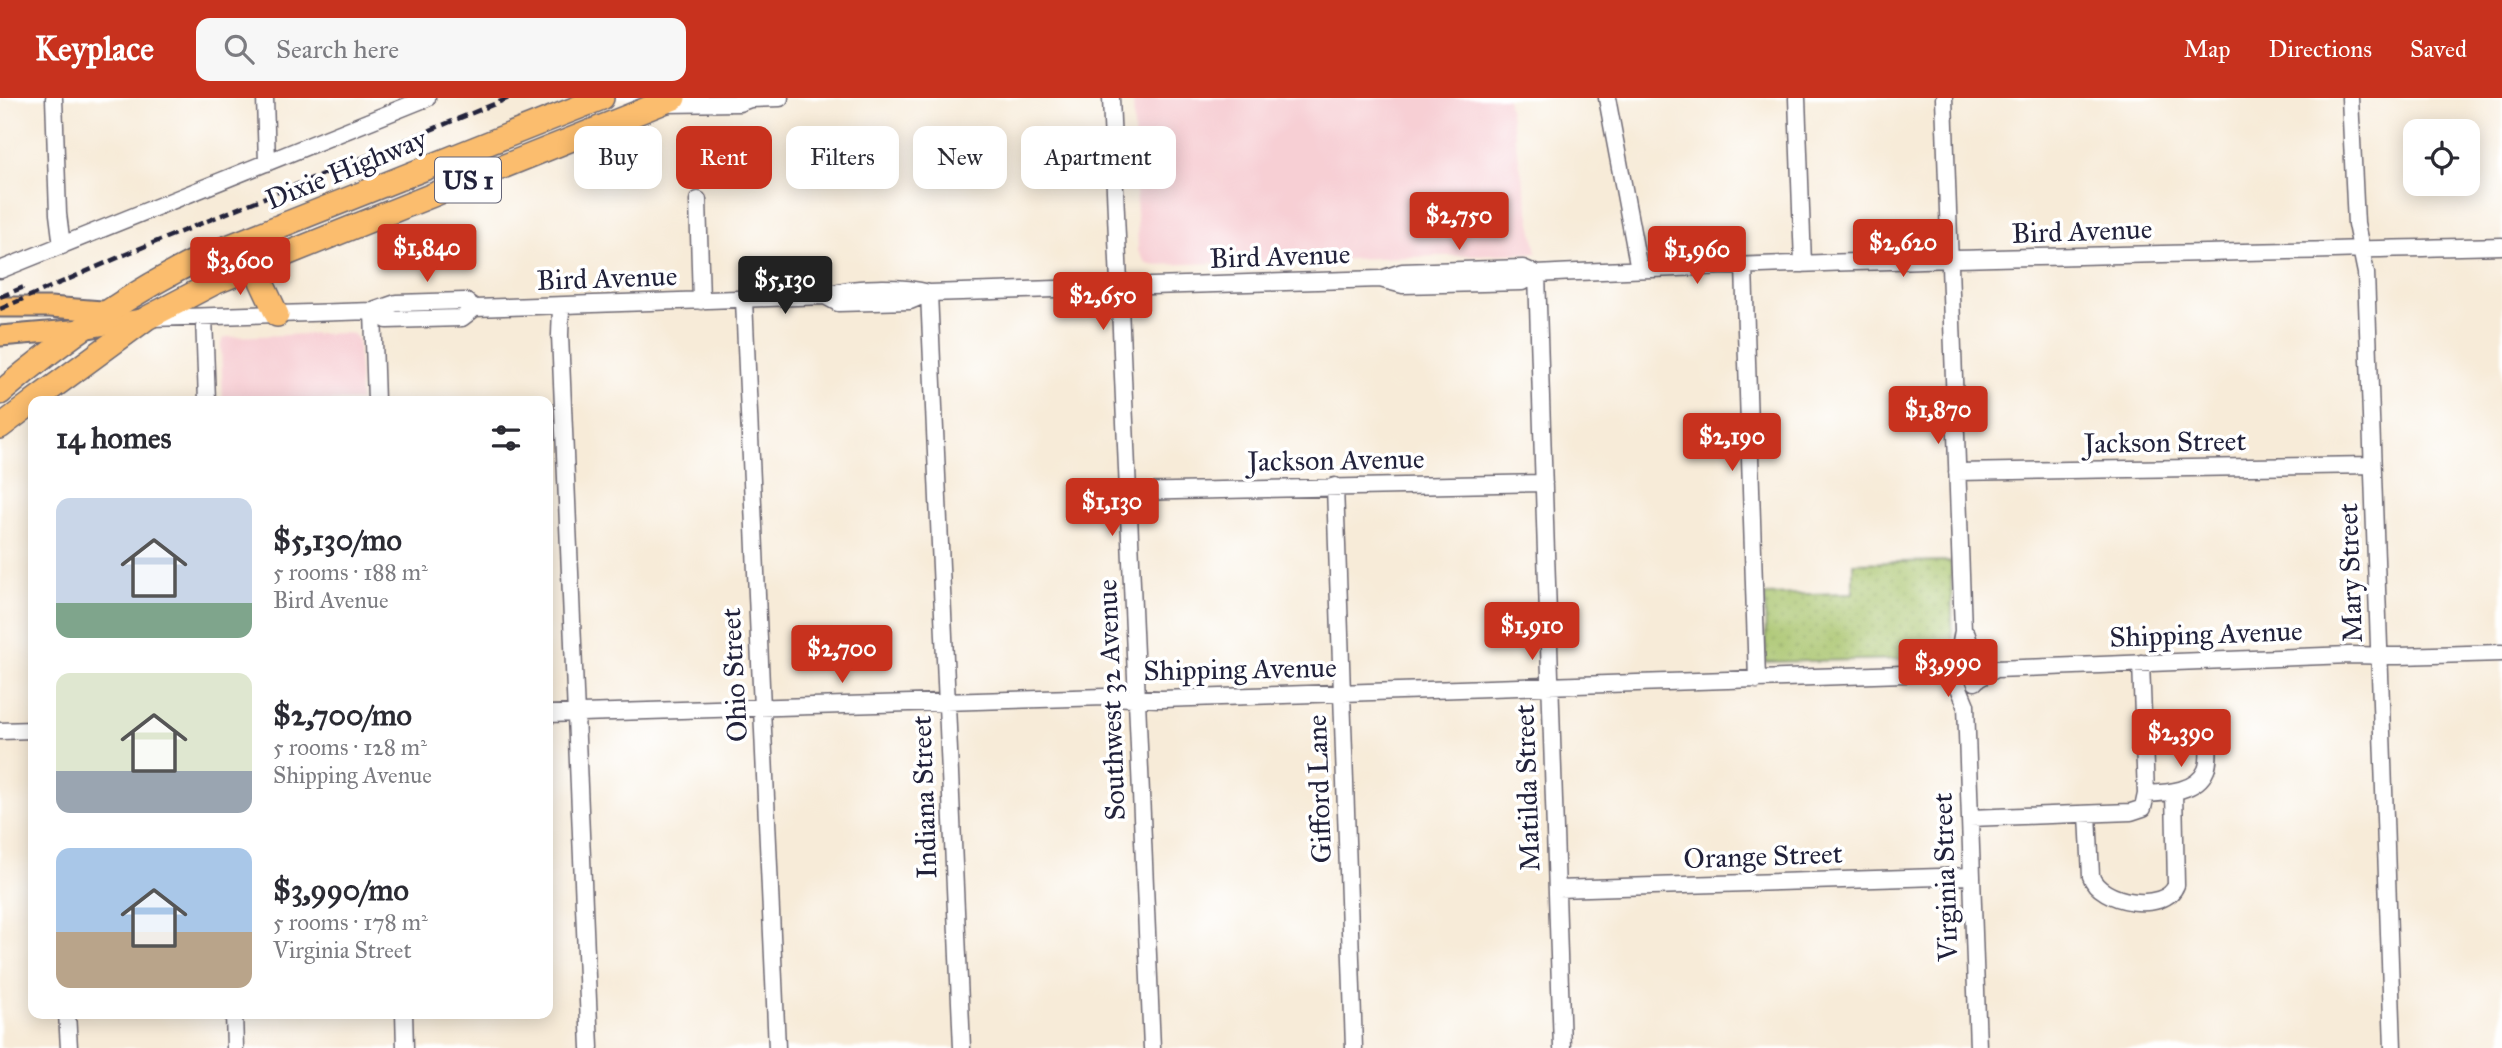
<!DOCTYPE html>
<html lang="en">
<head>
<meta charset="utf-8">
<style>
  body { margin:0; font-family:"IM FELL Great Primer",serif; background:#f7f7f7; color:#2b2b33; height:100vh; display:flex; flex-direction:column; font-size:26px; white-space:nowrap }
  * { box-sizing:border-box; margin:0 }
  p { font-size:23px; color:#7c7c81 }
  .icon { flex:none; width:38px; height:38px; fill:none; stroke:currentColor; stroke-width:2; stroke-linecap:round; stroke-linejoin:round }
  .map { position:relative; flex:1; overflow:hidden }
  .drawer { position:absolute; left:28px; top:298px; width:525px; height:623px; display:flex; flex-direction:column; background:#fff; border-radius:14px; box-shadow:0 4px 18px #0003 }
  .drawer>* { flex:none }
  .top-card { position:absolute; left:574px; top:28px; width:665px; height:63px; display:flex; gap:14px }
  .buttons { position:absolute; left:2403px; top:21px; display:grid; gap:14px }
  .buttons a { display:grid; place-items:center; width:77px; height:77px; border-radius:14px; background:#fff; box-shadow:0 4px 18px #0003; font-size:35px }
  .price { position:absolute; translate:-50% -60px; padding:0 16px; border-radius:7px; background:#c8321e; color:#fff; font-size:23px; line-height:46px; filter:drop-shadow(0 2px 4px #0008) }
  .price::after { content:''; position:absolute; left:50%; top:42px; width:21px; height:16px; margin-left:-10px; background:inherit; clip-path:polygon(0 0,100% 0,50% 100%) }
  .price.current { background:#222; color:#fff }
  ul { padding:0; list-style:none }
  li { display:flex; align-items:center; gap:21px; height:175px; padding:0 28px }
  li span { display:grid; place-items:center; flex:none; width:196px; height:140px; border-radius:14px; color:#555 }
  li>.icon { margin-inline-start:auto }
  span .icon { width:84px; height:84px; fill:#fffc; stroke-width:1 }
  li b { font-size:30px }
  h2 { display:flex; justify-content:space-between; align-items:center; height:84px; padding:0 28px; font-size:30px }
  .chip { padding:0 24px; border-radius:14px; background:#fff; box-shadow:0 4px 18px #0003; font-size:24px; line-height:63px }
  .chip.current { background:#c8321e; color:#fff }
  header { display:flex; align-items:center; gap:42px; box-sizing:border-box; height:98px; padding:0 35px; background:#c8321e; color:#fff }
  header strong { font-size:33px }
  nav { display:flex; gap:38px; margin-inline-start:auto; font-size:24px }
  .search { width:490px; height:63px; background:#f7f7f7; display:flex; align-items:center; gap:18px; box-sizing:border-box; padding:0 24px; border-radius:14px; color:#7c7c81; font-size:26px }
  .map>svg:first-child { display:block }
  .built { fill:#f7cfd4 }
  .park { fill:url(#park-dots); stroke:#647252; stroke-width:2 }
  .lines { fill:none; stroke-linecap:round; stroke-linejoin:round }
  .minor-casing { stroke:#6d6872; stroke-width:19 }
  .major-casing { stroke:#6d6872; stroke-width:23 }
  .highway-casing { stroke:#6d6872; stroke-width:26 }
  .minor { stroke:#fff; stroke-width:16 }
  .major { stroke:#fbbd6e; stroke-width:19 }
  .highway { stroke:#fbbd6e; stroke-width:23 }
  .rail { stroke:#22223b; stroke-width:4.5; stroke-dasharray:10 5; stroke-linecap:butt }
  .labels { text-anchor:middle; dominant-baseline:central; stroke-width:7; stroke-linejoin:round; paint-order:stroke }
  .shield { fill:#fff; stroke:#646476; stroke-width:2 }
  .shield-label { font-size:26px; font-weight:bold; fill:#22223b }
  .street-label { font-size:28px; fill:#22223b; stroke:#fff }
</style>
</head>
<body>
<header>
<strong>Keyplace</strong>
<div class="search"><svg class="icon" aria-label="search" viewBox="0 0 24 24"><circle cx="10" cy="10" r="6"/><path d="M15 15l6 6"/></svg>Search here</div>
<nav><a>Map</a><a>Directions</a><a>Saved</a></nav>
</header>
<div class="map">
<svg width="2502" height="950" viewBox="0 0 2502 950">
  <defs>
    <pattern id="park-dots" width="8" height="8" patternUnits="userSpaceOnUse" patternTransform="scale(1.75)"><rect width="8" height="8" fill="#a7c36a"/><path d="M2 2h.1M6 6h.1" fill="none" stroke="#8fa75d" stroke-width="1.8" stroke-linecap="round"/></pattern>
  </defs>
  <rect width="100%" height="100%" fill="#fff"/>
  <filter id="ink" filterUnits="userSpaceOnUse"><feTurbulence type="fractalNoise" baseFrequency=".0143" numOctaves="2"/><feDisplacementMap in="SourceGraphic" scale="14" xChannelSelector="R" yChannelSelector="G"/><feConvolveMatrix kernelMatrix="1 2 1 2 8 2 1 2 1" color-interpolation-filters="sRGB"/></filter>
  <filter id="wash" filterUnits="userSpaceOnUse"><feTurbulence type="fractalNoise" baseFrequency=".00686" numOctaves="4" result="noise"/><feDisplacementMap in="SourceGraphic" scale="28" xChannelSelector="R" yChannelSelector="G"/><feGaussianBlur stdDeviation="1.57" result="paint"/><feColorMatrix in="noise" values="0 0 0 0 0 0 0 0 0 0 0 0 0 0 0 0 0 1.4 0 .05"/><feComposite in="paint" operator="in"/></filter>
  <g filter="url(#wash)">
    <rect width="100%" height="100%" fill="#f7ebd8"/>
    <!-- built -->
    <path class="built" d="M 1133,0 L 1507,0 L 1537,155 L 1152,167 L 1145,164 L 1138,153 Z
      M 343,235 L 354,236 L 358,242 L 360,303 L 223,303 L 221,246 L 223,241 L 227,239 Z"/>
    <!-- park -->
    <path class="park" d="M 1951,463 L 1953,560 L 1766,564 L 1765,497 L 1853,495 L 1853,465 Z"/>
  </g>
  <g filter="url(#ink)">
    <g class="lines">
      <defs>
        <path id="minor" d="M 54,0 L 58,116 L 62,148
          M 265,0 L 267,65
          M 1111,0 L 1152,950
          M 1607,0 L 1639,171
          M 1797,0 L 1803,166
          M 1944,0 L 1963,533 L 1958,560
          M 2350,0 L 2356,126 L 2366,175 L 2393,950
          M 664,6 L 739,5 L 750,1 L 780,0
          M 698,102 L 701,203
          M 1744,168 L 1757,582
          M 0,172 L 427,0
          M 1537,176 L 1562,950
          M 1381,181 L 1402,174 L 1523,170 L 1537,176
          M 929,195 L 962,950
          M 825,198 L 838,205 L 910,203 L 929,195
          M 744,202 L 777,950
          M 561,208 L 560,237 L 590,950
          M 373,213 L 387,222 L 462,220 L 475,210 L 825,198 C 848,188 904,188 929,195 L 1380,181 L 1403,187 L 1522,184 L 1537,176 C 1858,161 2180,156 2502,148
          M 373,213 L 376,303
          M 204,219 L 207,303
          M 152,220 L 373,213 L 396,205 L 465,203 L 475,210
          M 1957,374 L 2372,367
          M 1335,388 L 1354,950
          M 1128,394 L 1544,385
          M 1963,533 L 1967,537 L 1973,560 L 1980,568 L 1980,577 L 1975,584
          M 1978,581 L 1996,571 L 2350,557 L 2399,558 L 2502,555
          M 1957,585 L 1966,607 L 1978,950
          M 548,616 L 1105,599 L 1162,601 L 1933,575 L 1952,579
          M 0,633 L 33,632
          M 2146,696 C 2166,695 2197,694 2206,672 C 2210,663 2208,649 2208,638
          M 2088,716 L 2091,778 C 2099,805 2165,816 2176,787 L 2174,694
          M 1970,720 L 2131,714 L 2143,710 L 2146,696 L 2141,565
          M 1557,791 L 1972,778
          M 67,915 L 69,950
          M 234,915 L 235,950
          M 404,915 L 405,950"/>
        <path id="major" d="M 0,209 L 50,209 L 115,214
          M 0,238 L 83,231 L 146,220"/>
        <path id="highway" d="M 263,165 L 261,183 L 277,217
          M 0,295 C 62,242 131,194 205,158 L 602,0
          M 34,303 L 147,220 L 214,185 L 674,0
          M 0,329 L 33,304"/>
      </defs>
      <!-- minor casing -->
      <use href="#minor" class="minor-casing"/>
      <!-- major casing -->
      <use href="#major" class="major-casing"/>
      <!-- highway casing -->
      <use href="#highway" class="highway-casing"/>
      <!-- minor -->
      <use href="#minor" class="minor"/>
      <!-- major -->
      <use href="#major" class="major"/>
      <!-- highway -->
      <use href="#highway" class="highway"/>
      <!-- rail -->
      <path class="rail" d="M 0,199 L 24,189
        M 0,211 L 131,154 L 509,0"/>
    </g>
  </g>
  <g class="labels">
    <!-- shield labels -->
    <rect class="shield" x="435" y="59.5" width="66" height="45" rx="5"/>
    <g class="shield-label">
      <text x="468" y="82">US 1</text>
    </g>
    <!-- street labels -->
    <g class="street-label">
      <text transform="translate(346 71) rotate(-22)">Dixie Highway</text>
      <text transform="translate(2082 133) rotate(-2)">Bird Avenue</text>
      <text transform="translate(1280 158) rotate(-2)">Bird Avenue</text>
      <text transform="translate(607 180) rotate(-2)">Bird Avenue</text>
      <text transform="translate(2165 344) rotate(-1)">Jackson Street</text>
      <text transform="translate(1336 362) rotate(-1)">Jackson Avenue</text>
      <text transform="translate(2350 475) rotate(-92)">Mary Street</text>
      <text transform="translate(2206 536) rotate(-2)">Shipping Avenue</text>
      <text transform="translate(1240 571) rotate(-1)">Shipping Avenue</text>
      <text transform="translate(734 577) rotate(-93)">Ohio Street</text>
      <text transform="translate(1111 602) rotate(-92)">Southwest 32 Avenue</text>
      <text transform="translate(1527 690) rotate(-92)">Matilda Street</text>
      <text transform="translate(1319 691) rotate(-92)">Gifford Lane</text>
      <text transform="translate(924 699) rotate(-92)">Indiana Street</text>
      <text transform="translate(1763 758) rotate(-2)">Orange Street</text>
      <text transform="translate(1945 779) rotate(-92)">Virginia Street</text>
    </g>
  </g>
</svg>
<div class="buttons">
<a><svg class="icon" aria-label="locate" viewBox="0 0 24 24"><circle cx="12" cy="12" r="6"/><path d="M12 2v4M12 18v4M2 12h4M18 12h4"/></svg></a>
</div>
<b class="price" style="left:1459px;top:154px">$2,750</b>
<b class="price" style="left:1903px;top:181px">$2,620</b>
<b class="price" style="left:427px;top:186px">$1,840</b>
<b class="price" style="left:1697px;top:188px">$1,960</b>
<b class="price" style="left:240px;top:199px">$3,600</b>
<b class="price current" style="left:785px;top:218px">$5,130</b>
<b class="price" style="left:1103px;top:234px">$2,650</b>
<b class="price" style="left:1938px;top:348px">$1,870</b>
<b class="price" style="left:1732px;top:375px">$2,190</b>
<b class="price" style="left:1112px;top:440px">$1,130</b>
<b class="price" style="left:1532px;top:564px">$1,910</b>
<b class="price" style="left:842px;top:587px">$2,700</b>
<b class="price" style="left:1948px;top:601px">$3,990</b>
<b class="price" style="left:2181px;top:671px">$2,390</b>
<div class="top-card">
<a class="chip">Buy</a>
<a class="chip current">Rent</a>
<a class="chip">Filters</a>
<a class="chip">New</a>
<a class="chip">Apartment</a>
</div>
<section class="drawer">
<h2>14 homes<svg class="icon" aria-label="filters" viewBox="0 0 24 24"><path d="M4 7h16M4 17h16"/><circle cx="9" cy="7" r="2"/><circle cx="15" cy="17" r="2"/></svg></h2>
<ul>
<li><span style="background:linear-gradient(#c9d6e8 75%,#7fa58c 0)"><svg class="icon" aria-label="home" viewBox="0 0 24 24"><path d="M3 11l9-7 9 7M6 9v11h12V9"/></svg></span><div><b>$5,130/mo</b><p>5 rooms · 188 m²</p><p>Bird Avenue</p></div></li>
<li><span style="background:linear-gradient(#dfe7d0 70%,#9aa5b1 0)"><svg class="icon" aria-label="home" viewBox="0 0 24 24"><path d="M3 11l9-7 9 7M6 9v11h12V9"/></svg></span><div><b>$2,700/mo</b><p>5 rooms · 128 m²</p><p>Shipping Avenue</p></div></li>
<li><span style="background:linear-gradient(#a9c7e8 60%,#b9a48a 0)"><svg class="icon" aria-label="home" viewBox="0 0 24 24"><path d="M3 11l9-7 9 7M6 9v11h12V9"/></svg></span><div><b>$3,990/mo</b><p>5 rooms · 178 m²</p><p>Virginia Street</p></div></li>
</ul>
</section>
</div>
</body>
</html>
